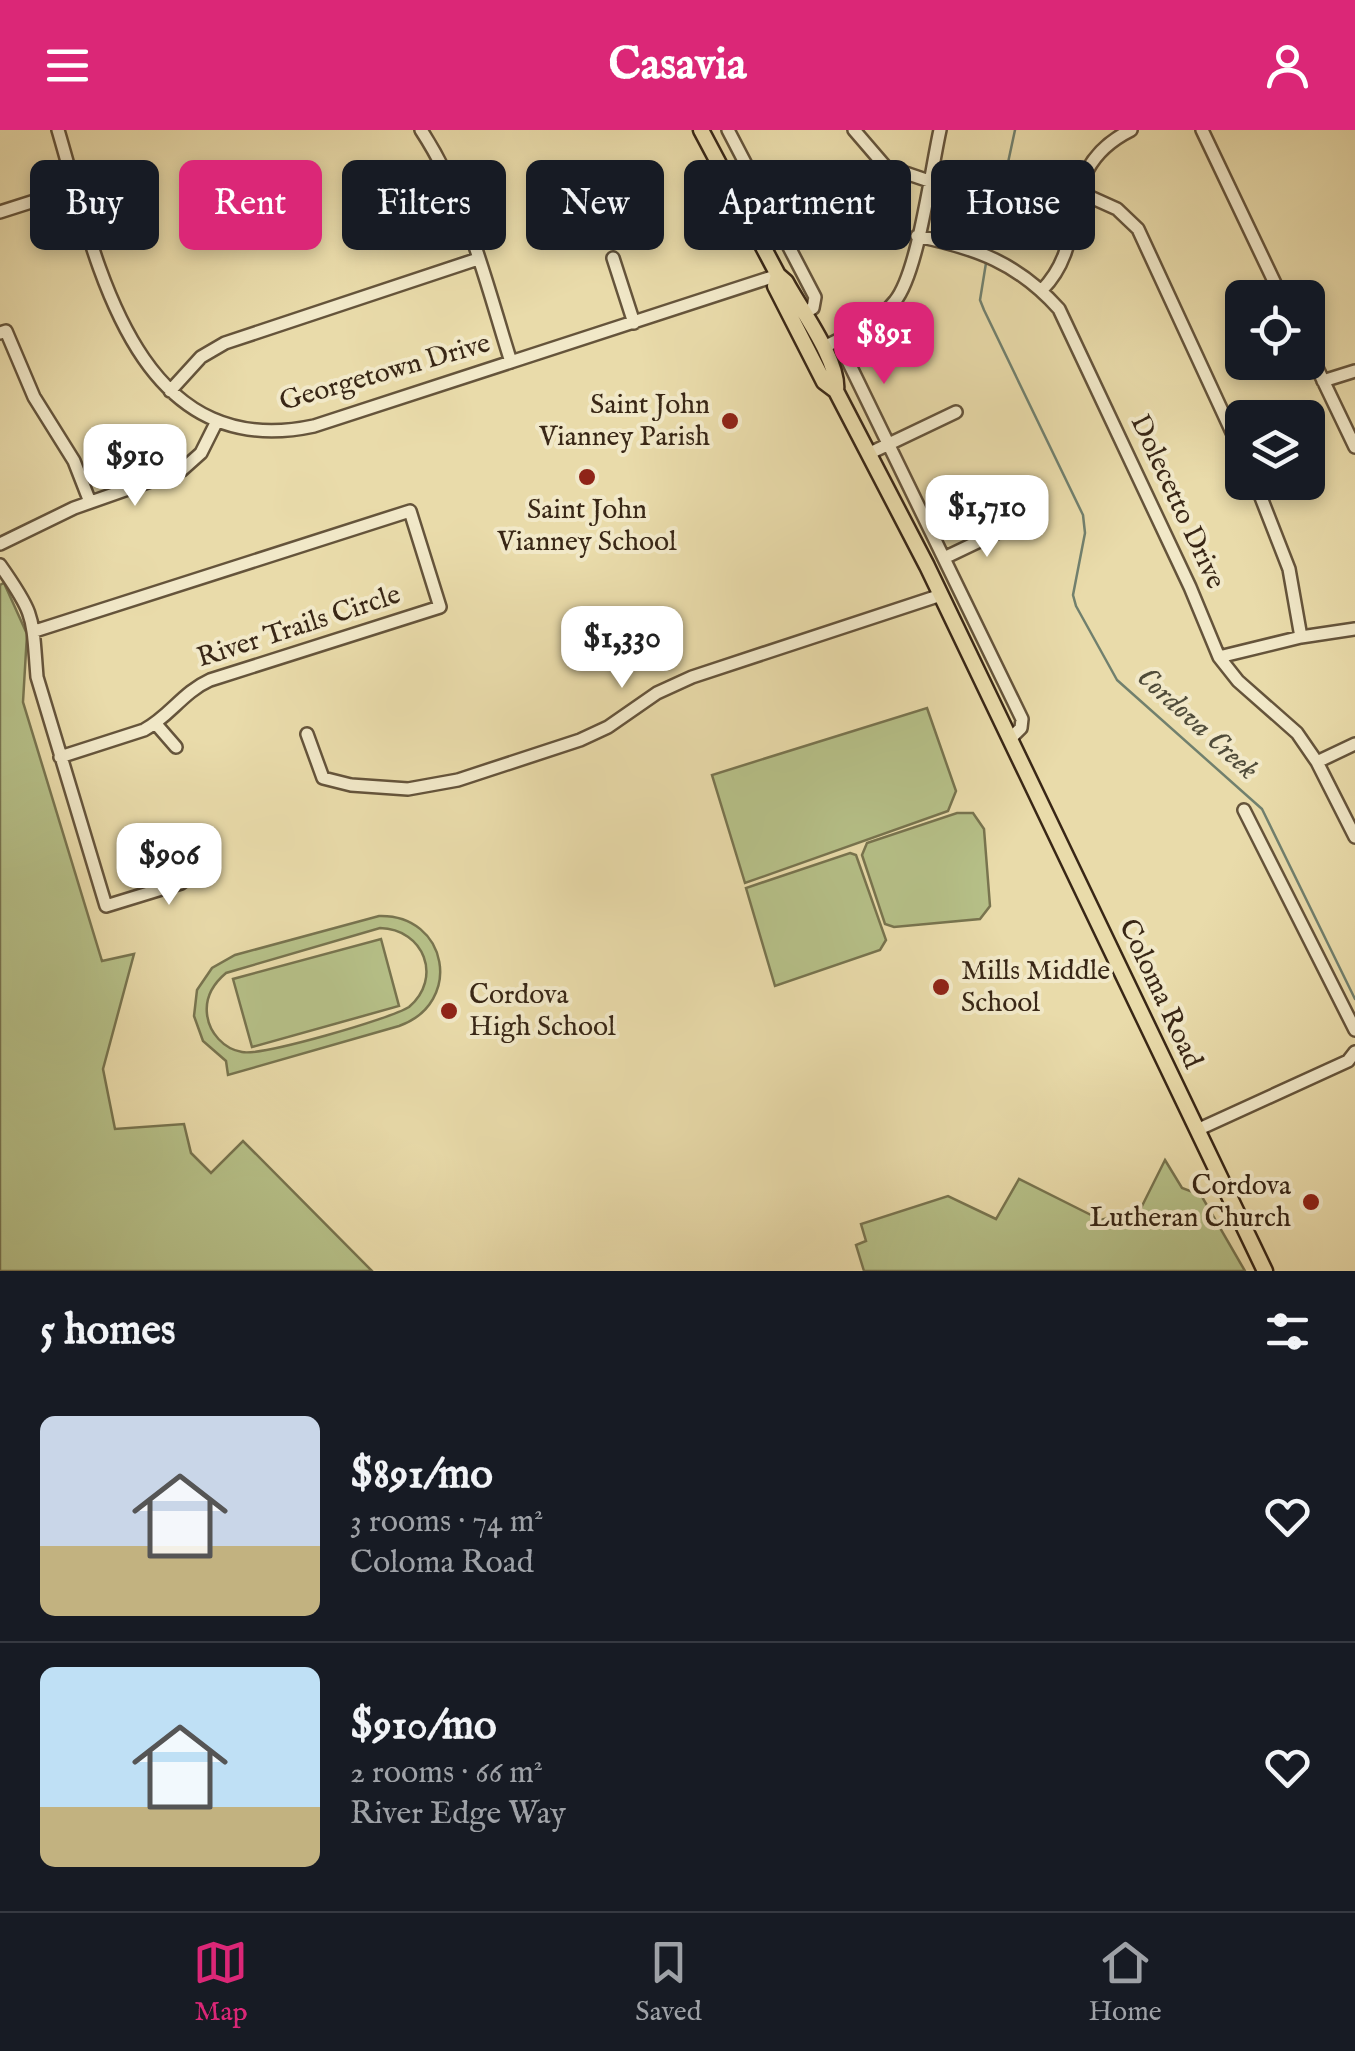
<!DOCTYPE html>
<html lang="en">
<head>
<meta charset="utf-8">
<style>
  body { margin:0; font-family:"IM FELL English",serif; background:#242831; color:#f1f3f6; height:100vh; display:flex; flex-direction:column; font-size:38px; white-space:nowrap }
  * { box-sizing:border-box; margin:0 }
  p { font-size:32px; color:#9ea1a6 }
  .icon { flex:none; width:55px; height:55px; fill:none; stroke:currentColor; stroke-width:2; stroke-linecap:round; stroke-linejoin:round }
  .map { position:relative; height:1141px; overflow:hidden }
  .sheet { display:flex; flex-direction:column; background:#171b24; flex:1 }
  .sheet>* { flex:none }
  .guide { position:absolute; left:30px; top:30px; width:1295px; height:90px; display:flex; gap:20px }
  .tools { position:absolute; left:1225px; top:150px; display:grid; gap:20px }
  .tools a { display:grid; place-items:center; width:100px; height:100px; border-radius:15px; background:#171b24; box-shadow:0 5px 15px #0003; font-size:50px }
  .price { position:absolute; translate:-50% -85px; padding:0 22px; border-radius:20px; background:#fff; color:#222; font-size:32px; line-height:65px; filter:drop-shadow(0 2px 5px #0008) }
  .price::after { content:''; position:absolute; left:50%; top:60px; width:30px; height:22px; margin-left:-15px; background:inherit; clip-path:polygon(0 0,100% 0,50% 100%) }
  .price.selected { background:#db2777; color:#fff }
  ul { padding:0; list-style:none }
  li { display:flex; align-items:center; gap:30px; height:250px; padding:0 40px }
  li+li { border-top:2px solid #363941 }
  li span { display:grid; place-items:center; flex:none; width:280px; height:200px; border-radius:15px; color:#555 }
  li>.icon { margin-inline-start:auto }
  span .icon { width:120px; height:120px; fill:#fffc; stroke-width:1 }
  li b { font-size:42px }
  h2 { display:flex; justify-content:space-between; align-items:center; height:120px; padding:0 40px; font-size:42px }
  .chip { padding:0 35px; border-radius:15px; background:#171b24; box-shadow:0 5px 15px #0003; font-size:35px; line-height:90px }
  .chip.selected { background:#db2777; color:#fff }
  header { display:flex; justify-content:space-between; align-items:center; height:130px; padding:0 40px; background:#db2777; color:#fff; font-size:45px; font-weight:800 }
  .tabs { display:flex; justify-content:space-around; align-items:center; height:140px; border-top:2px solid #363941; background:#171b24; font-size:28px; color:#9ea1a6 }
  .tabs a { display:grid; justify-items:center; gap:5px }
  .tabs .selected { color:#db2777 }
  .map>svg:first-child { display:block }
  .green { fill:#b6c088; stroke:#78744f; stroke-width:2.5; fill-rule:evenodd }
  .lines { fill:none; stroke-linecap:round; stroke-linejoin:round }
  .stream { stroke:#71806e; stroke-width:2.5 }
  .minor-casing { stroke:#65543b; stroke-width:16 }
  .major-casing { stroke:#392716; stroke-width:19 }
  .minor { stroke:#f1e8c8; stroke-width:11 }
  .major { stroke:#e9dbaa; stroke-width:14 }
  .poi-dot { fill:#8f2418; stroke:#f1e8c8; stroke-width:4 }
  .labels { text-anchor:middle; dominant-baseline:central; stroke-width:8; stroke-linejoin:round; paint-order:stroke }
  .street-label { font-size:28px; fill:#392716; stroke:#f1e8c8 }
  .poi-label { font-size:28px; fill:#392716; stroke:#f1e8c8; text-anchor:end }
  .water-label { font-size:30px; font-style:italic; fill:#504c3a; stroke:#f1e8c8 }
</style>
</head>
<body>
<header><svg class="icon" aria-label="menu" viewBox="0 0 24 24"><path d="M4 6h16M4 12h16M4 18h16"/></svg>Casavia<svg class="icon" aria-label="person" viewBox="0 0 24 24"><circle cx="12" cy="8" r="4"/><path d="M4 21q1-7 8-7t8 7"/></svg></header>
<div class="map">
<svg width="1355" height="1141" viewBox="0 0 1355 1141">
  <rect width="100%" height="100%" fill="#e9dbaa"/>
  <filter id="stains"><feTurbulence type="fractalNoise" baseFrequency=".002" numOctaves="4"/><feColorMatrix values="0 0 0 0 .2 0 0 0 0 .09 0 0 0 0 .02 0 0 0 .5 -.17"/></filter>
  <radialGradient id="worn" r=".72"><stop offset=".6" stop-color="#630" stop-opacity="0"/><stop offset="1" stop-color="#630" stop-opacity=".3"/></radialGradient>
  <!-- green -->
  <path class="green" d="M 4,453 L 27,504 L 23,572 L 102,831 L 134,824 L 103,939 L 115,999 L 184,994 L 191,1023 L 211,1043 L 243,1011 L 372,1141 L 0,1141 L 0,455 Z
    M 927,578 L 956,661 L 948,681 L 745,753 L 712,645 Z
    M 957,683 L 973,683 L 984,699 L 990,776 L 980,789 L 894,797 L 885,794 L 862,725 L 867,713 Z
    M 850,723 L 856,725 L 886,810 L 880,820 L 775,856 L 746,758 Z
    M 379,786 C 448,784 464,873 399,896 L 228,945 L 226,931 L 203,911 L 194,886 L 197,860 L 212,838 L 235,825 ZM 380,798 C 424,799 443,848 409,877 C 390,889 262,926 242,922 C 224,919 209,903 207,884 C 205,867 213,854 226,843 Z
    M 381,809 L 399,876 L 252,917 L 233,849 Z
    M 1165,1030 L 1182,1058 L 1201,1065 L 1245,1141 L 864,1141 L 856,1115 L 866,1111 L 861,1094 L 948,1066 L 996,1089 L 1019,1049 L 1101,1090 L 1141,1078 Z"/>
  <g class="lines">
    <!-- stream -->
    <path class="stream" d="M 989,121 L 1015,0
      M 986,133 L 980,170 L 984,180 L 1083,385 L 1085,403 L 1073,465 L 1076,476 L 1117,550 L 1262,679 L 1355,869"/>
    <defs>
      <path id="minor" d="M 58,0 C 96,128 133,335 314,296 L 778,145
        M 421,0 C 467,70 486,153 511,232
        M 728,0 L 815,167 L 813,178 L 803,183
        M 854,0 L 885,36 L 929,51
        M 1202,0 L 1282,168
        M 1077,61 L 1117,79 L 1138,99 L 1242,324
        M 0,82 L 75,58
        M 917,106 C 976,118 1018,133 1059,179 L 1190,457 L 1219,527 L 1238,551 L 1297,603 L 1317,632 L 1355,707
        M 613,128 L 634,193
        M 1042,160 C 1094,107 1051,40 1131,0
        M 0,203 L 6,201 L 34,267 L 74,331 L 90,372
        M 846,206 L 846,227 L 1022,589 L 1021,598 L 1010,609
        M 824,217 C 848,205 878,193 895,171 C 918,143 931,40 940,0
        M 1308,219 L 1355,317
        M 1323,251 L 1355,241
        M 170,261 L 201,227 L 225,213 L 478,129
        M 868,324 L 956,282
        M 1255,352 L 1289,439 L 1301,507
        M 0,414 L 74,378 L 182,340 L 201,323 L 217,291
        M 944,428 L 1011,396
        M 0,435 C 36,486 32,486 37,547 L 106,776 L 181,753 L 206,735
        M 35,501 L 410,381 L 440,477 L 210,550 C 183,562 169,587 144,600 L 60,627
        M 1219,527 L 1301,507 L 1355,499
        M 156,594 L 176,617
        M 307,604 L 323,648 L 351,655 L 408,659 L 458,650 L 580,610 L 608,597 L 657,563 L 692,547 L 941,465
        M 1317,632 L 1355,614
        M 1244,680 L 1355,900
        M 1197,1000 L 1348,931 L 1355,922"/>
      <path id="major" d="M 701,0 L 778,145 L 786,152 C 801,180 840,232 836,261
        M 778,145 L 775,156 L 824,252 L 836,261 L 927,436 L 1265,1141"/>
    </defs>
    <!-- minor casing -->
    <use href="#minor" class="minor-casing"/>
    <!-- major casing -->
    <use href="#major" class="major-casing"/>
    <!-- minor -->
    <use href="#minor" class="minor"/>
    <!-- major -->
    <use href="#major" class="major"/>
  </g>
  <!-- markers -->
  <g class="poi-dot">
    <circle cx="730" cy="291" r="10"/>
    <circle cx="587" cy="347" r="10"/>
    <circle cx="941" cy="857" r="10"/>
    <circle cx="449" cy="881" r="10"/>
    <circle cx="1311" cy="1072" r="10"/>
  </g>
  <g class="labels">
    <!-- street labels -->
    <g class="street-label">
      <text transform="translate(385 243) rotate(-16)">Georgetown Drive</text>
      <text transform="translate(1177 372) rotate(65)">Dolecetto Drive</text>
      <text transform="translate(299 497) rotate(-18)">River Trails Circle</text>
      <text transform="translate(1160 864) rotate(65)">Coloma Road</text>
    </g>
    <!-- poi labels -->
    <g class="poi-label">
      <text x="710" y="275">Saint John<tspan x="710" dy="32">Vianney Parish</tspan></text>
      <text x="587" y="380" text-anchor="middle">Saint John<tspan x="587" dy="32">Vianney School</tspan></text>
      <text x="961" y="841" text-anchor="start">Mills Middle<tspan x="961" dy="32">School</tspan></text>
      <text x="469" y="865" text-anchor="start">Cordova<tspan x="469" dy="32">High School</tspan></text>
      <text x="1291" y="1056">Cordova<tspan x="1291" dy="32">Lutheran Church</tspan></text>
    </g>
    <!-- water labels -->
    <g class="water-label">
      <text transform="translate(1197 594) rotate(42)">Cordova Creek</text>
    </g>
  </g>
  <rect width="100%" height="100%" filter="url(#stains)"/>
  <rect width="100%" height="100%" fill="url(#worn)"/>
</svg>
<div class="tools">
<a><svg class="icon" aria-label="locate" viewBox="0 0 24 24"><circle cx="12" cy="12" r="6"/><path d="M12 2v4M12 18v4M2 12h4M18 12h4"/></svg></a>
<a><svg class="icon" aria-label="layers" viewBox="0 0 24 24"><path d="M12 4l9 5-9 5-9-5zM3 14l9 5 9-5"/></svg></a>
</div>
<b class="price selected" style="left:884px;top:257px">$891</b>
<b class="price" style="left:135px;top:379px">$910</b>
<b class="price" style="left:987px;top:430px">$1,710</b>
<b class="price" style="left:622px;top:561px">$1,330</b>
<b class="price" style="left:169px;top:778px">$906</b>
<div class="guide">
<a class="chip">Buy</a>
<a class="chip selected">Rent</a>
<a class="chip">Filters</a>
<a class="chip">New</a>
<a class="chip">Apartment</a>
<a class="chip">House</a>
</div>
</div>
<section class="sheet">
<h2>5 homes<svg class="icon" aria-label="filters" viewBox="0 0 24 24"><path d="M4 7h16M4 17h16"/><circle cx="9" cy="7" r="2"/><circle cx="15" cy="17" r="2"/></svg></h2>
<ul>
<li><span style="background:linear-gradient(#c9d6e8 65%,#c2b280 0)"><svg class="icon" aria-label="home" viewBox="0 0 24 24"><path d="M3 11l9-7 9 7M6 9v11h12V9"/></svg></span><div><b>$891/mo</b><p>3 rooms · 74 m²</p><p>Coloma Road</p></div><svg class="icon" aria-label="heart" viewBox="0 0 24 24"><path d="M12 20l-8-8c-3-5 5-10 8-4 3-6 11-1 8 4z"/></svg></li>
<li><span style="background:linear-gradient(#bfe0f5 70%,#c2b280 0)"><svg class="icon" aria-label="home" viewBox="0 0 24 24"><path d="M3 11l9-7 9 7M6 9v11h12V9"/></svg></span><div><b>$910/mo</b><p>2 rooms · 66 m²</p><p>River Edge Way</p></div><svg class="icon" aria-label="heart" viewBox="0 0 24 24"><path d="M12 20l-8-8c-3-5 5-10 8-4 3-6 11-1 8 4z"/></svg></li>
</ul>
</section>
<nav class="tabs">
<a class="selected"><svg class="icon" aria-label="map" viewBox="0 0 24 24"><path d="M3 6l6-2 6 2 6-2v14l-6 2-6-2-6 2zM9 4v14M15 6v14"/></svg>Map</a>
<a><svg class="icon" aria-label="saved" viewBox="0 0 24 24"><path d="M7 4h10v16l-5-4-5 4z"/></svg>Saved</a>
<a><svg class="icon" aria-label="home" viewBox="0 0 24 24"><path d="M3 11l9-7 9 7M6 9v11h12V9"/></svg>Home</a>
</nav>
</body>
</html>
